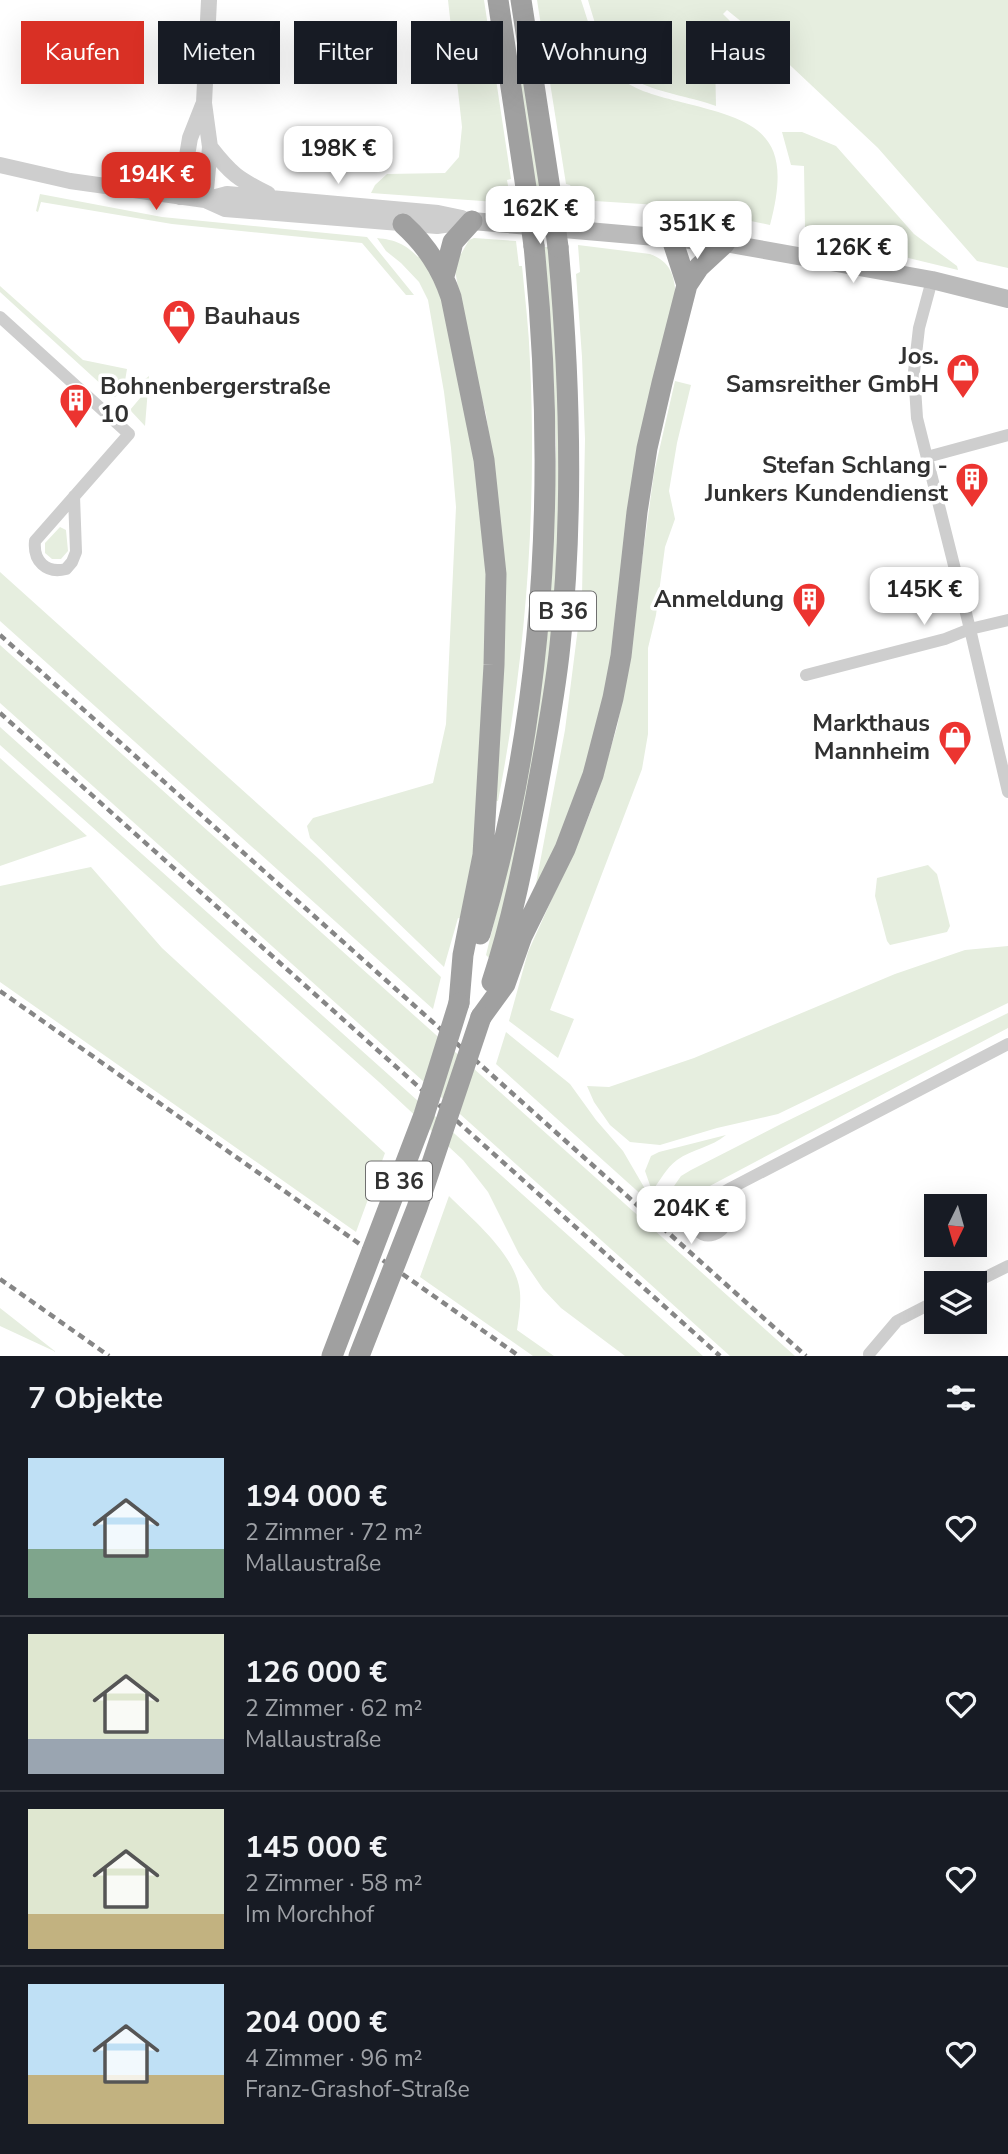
<!DOCTYPE html>
<html lang="de">
<head>
<meta charset="utf-8">
<style>
  body { margin:0; font-family:"Nunito Sans",sans-serif; background:#20242c; color:#f1f3f6; height:100vh; display:flex; flex-direction:column; font-size:26px; white-space:nowrap }
  * { box-sizing:border-box; margin:0 }
  p { font-size:23px; color:#9ea1a6 }
  .icon { flex:none; width:38px; height:38px; fill:none; stroke:currentColor; stroke-width:2; stroke-linecap:round; stroke-linejoin:round }
  .map { position:relative; height:1356px; overflow:hidden }
  .side { display:flex; flex-direction:column; background:#171b24; flex:1 }
  .side>* { flex:none }
  .guide { position:absolute; left:21px; top:21px; width:966px; height:63px; display:flex; gap:14px }
  .needle { width:46px; rotate:185deg }
  .controls { position:absolute; left:924px; top:1194px; display:grid; gap:14px }
  .controls a { display:grid; place-items:center; width:63px; height:63px; border-radius:0px; background:#171b24; box-shadow:0 7px 28px #0002; font-size:35px }
  .price { position:absolute; translate:-50% -60px; padding:0 16px; border-radius:14px; background:#fff; color:#222; font-size:23px; line-height:46px; filter:drop-shadow(0 2px 4px #0008) }
  .price::after { content:''; position:absolute; left:50%; top:42px; width:21px; height:16px; margin-left:-10px; background:inherit; clip-path:polygon(0 0,100% 0,50% 100%) }
  .price.on { background:#d93025; color:#fff }
  ul { padding:0; list-style:none }
  li { display:flex; align-items:center; gap:21px; height:175px; padding:0 28px }
  li+li { border-top:2px solid #363941 }
  li span { display:grid; place-items:center; flex:none; width:196px; height:140px; border-radius:0px; color:#555 }
  li>.icon { margin-inline-start:auto }
  span .icon { width:84px; height:84px; fill:#fffc; stroke-width:1 }
  li b { font-size:30px }
  h2 { display:flex; justify-content:space-between; align-items:center; height:84px; padding:0 28px; font-size:30px }
  .chip { padding:0 24px; border-radius:0px; background:#171b24; box-shadow:0 7px 28px #0002; font-size:24px; line-height:63px }
  .chip.on { background:#d93025; color:#fff }
  .map>svg:first-child { display:block }
  .green { fill:#e6eedf }
  .lines { fill:none; stroke-linecap:round; stroke-linejoin:round }
  .minor { stroke:#cecece; stroke-width:12 }
  .tertiary { stroke:#cecece; stroke-width:16 }
  .secondary { stroke:#bbb; stroke-width:18 }
  .trunk { stroke:#a0a0a0; stroke-width:21 }
  .rail { stroke:#868686; stroke-width:4.5; stroke-dasharray:7 5; stroke-linecap:butt }
  .trunk-bridge { stroke:#a0a0a0; stroke-width:21 }
  .labels { text-anchor:middle; dominant-baseline:central; stroke-width:7; stroke-linejoin:round; paint-order:stroke }
  .shield { fill:#fff; stroke:#6f6f6f; stroke-width:2 }
  .shield-label { font-size:23px; font-weight:bold; fill:#313131 }
  .poi-label { font-size:24px; font-weight:bold; fill:#313131; stroke:#fff; text-anchor:end }
</style>
</head>
<body>
<div class="map">
<svg width="1008" height="1356" viewBox="0 0 1008 1356">
  <rect width="100%" height="100%" fill="#fff"/>
  <!-- green -->
  <path class="green" d="M 448,0 L 484,0 L 511,179 L 507,180 L 511,203 L 371,193 L 375,185 L 387,174 L 445,173 L 459,157 L 462,127 Z
    M 537,0 L 581,0 C 589,23 596,55 614,73 C 632,90 654,95 677,101 C 757,121 795,131 770,225 L 717,214 L 658,205 L 579,200 L 570,185 L 566,184 Z
    M 588,0 L 1008,0 L 1008,268 L 977,261 L 878,148 L 759,36 L 727,10 L 723,14 L 743,34 L 715,59 L 716,106 C 689,96 657,93 632,79 C 606,64 596,27 588,0 Z
    M 523,66 L 543,201 L 537,202 L 518,67 Z
    M 782,132 L 802,132 L 836,146 L 914,234 L 957,266 L 958,270 L 801,232 L 805,228 L 804,166 L 791,165 Z
    M 40,194 L 162,217 L 367,237 L 414,295 L 406,295 L 362,243 L 172,224 L 41,202 L 38,212 L 36,211 Z
    M 377,238 C 396,240 405,244 418,257 L 422,255 L 443,302 L 468,412 L 489,560 L 475,859 L 462,919 L 458,918 L 444,967 L 310,838 L 307,826 L 313,818 L 433,783 L 446,724 L 456,507 L 451,448 L 444,392 L 428,300 L 419,282 L 401,263 L 386,251 Z
    M 474,238 L 516,241 L 519,266 L 522,266 C 525,298 529,330 530,362 C 537,508 526,657 498,801 L 493,800 L 494,470 L 486,414 L 477,381 L 455,271 L 457,253 L 461,254 L 469,240 Z
    M 578,245 L 650,254 C 671,262 674,275 676,296 L 605,704 L 572,813 L 535,889 L 565,730 L 582,596 L 585,439 L 582,357 L 576,274 L 580,272 Z
    M 544,247 L 549,247 L 560,387 L 560,545 L 546,691 L 518,847 L 490,959 L 486,955 L 514,841 L 553,544 L 556,445 L 553,373 Z
    M 0,286 L 83,360 L 127,369 L 124,387 L 115,397 L 0,292 Z
    M 149,376 L 145,426 L 130,410 L 141,397 L 144,380 Z
    M 675,381 L 691,385 L 677,443 L 669,491 L 675,519 L 665,547 L 656,615 L 648,648 L 648,734 L 642,769 L 550,1010 L 574,1019 L 558,1058 L 509,1021 L 528,952 L 587,821 L 597,794 L 617,727 L 624,692 L 654,473 Z
    M 60,527 L 66,530 L 68,551 L 61,559 L 52,559 L 45,553 L 45,543 Z
    M 0,572 L 319,859 L 441,977 L 433,1009 L 0,621 Z
    M 0,645 L 795,1356 L 730,1356 L 639,1274 L 0,703 Z
    M 0,727 L 703,1356 L 625,1356 L 561,1308 L 543,1289 L 519,1254 L 488,1192 L 463,1160 L 379,1082 L 0,745 Z
    M 0,758 L 87,836 L 0,866 Z
    M 928,865 L 937,874 L 950,926 L 947,932 L 890,945 L 887,941 L 875,896 L 877,878 Z
    M 91,867 L 162,948 L 385,1153 L 356,1232 L 0,982 L 0,886 Z
    M 1008,946 L 1008,1003 L 778,1114 L 717,1128 L 660,1145 L 630,1142 L 610,1125 L 594,1102 L 587,1086 L 609,1087 L 694,1058 L 895,974 L 965,950 Z
    M 1008,1013 L 1008,1028 L 706,1188 L 684,1213 L 665,1199 L 681,1176 L 691,1170 L 781,1124 Z
    M 506,1032 L 570,1084 L 596,1120 L 623,1151 L 648,1194 L 645,1198 L 496,1064 Z
    M 726,1135 C 712,1147 692,1149 677,1160 C 666,1168 660,1181 652,1191 L 645,1171 L 651,1156 L 659,1152 Z
    M 449,1196 C 472,1219 512,1252 519,1286 C 522,1300 519,1316 517,1330 L 554,1356 L 533,1356 L 420,1277 Z
    M 0,1308 L 56,1352 L 0,1326 Z"/>
  <g class="lines">
    <!-- minor -->
    <path class="minor" d="M 932,280 L 919,328 L 914,372 L 917,418 L 970,629 L 1008,792
      M 0,317 L 129,434 L 35,541 C 33,561 46,574 66,569 L 72,562 L 76,552 L 74,496
      M 927,457 L 1008,435
      M 806,675 L 945,639 L 970,629 L 1008,620
      M 731,1188 C 729,1199 730,1212 726,1223 C 722,1234 707,1240 698,1231 C 693,1227 694,1220 693,1214 L 699,1206 L 731,1188 L 1008,1044
      M 974,1283 L 1008,1266
      M 869,1354 L 897,1321 L 936,1301"/>
    <!-- tertiary -->
    <path class="tertiary" d="M 210,147 C 231,174 238,179 268,194
      M 0,165 L 70,181 L 205,200 L 225,209 L 437,226 L 472,221
      M 180,197 L 190,138 L 203,105
      M 205,200 L 227,194 L 438,213 L 462,218
      M 205,200 L 210,147 L 204,103 L 209,0"/>
    <!-- secondary -->
    <path class="secondary" d="M 472,221 L 725,243 L 932,280 L 1008,299"/>
    <!-- trunk -->
    <path class="trunk" d="M 498,0 L 528,201
      M 521,0 L 552,202
      M 403,224 C 426,245 441,267 451,297 L 484,460 L 496,574 L 494,665 L 483,855 L 463,955 L 459,1003
      M 672,239 L 687,285
      M 444,276 L 453,242 L 472,221
      M 480,934 C 546,711 557,475 534,246
      M 492,982 C 512,922 524,859 536,796 C 545,746 555,696 560,645 C 574,512 570,379 558,247
      M 481,1017 L 505,984 L 522,936 L 565,849 L 593,775 L 613,698 L 621,656 L 637,512 L 647,448 L 662,383 L 687,285 L 699,267 L 725,243"/>
    <!-- rail -->
    <path class="rail" d="M 0,635 L 806,1356
      M 0,713 L 720,1356
      M 0,991 L 519,1356
      M 0,1279 L 109,1356"/>
    <!-- trunk-bridge -->
    <path class="trunk-bridge" d="M 528,201 L 534,246
      M 552,202 L 558,247
      M 332,1356 L 424,1115 L 459,1003
      M 359,1356 L 417,1208 L 481,1017"/>
  </g>
  <!-- icons -->
  <defs>
    <symbol id="shop-pin" viewBox="-11 -11 22 30"><path d="M0 17L-7.5 6A9.5 9.5 0 1 1 7.5 6Z" fill="#ec3430" stroke="#fff"/><path d="M-5-2.5h2.3a2.7 3.5 0 0 1 5.4 0H5L5.5 6h-11ZM-1.5-2.5h3a1.5 2.3 0 0 0-3 0Z" fill="#fff"/></symbol>
    <symbol id="building-pin" viewBox="-11 -11 22 30"><path d="M0 17L-7.5 6A9.5 9.5 0 1 1 7.5 6Z" fill="#ec3430" stroke="#fff"/><path d="M-4-6H4V6H1V3H-1V6H-4ZM-2.5-4.3h1.7v1.8h-1.7ZM.8-4.3h1.7v1.8H.8ZM-2.5-1h1.7V.8h-1.7ZM.8-1h1.7V.8H.8Z" fill="#fff"/></symbol>
  </defs>
  <g fill-rule="evenodd">
    <use href="#shop-pin" x="160" y="297" width="38" height="52"/>
    <use href="#shop-pin" x="944" y="351" width="38" height="52"/>
    <use href="#building-pin" x="57" y="381" width="38" height="52"/>
    <use href="#building-pin" x="953" y="460" width="38" height="52"/>
    <use href="#building-pin" x="790" y="580" width="38" height="52"/>
    <use href="#shop-pin" x="936" y="718" width="38" height="52"/>
  </g>
  <g class="labels">
    <!-- shield labels -->
    <g class="shield">
      <rect x="530" y="591.5" width="66" height="39" rx="5"/>
      <rect x="366" y="1161.5" width="66" height="39" rx="5"/>
    </g>
    <g class="shield-label">
      <text x="563" y="611">B 36</text>
      <text x="399" y="1181">B 36</text>
    </g>
    <!-- poi labels -->
    <g class="poi-label">
      <text x="204" y="316" text-anchor="start">Bauhaus</text>
      <text x="939" y="356">Jos.<tspan x="939" dy="28">Samsreither GmbH</tspan></text>
      <text x="100" y="386" text-anchor="start">Bohnenbergerstraße<tspan x="100" dy="28">10</tspan></text>
      <text x="948" y="465">Stefan Schlang -<tspan x="948" dy="28">Junkers Kundendienst</tspan></text>
      <text x="784" y="599">Anmeldung</text>
      <text x="930" y="723">Markthaus<tspan x="930" dy="28">Mannheim</tspan></text>
    </g>
  </g>
</svg>
<div class="controls">
<a><svg class="needle" viewBox="-14 -14 28 28"><path d="M0-13l5 13h-10z" fill="#e53935"/><path d="M0 13l5-13h-10z" fill="#9ea1a6"/></svg></a>
<a><svg class="icon" aria-label="layers" viewBox="0 0 24 24"><path d="M12 4l9 5-9 5-9-5zM3 14l9 5 9-5"/></svg></a>
</div>
<b class="price" style="left:338px;top:186px">198K €</b>
<b class="price on" style="left:156px;top:212px">194K €</b>
<b class="price" style="left:540px;top:246px">162K €</b>
<b class="price" style="left:697px;top:261px">351K €</b>
<b class="price" style="left:853px;top:285px">126K €</b>
<b class="price" style="left:924px;top:627px">145K €</b>
<b class="price" style="left:691px;top:1246px">204K €</b>
<div class="guide">
<a class="chip on">Kaufen</a>
<a class="chip">Mieten</a>
<a class="chip">Filter</a>
<a class="chip">Neu</a>
<a class="chip">Wohnung</a>
<a class="chip">Haus</a>
</div>
</div>
<section class="side">
<h2>7 Objekte<svg class="icon" aria-label="filters" viewBox="0 0 24 24"><path d="M4 7h16M4 17h16"/><circle cx="9" cy="7" r="2"/><circle cx="15" cy="17" r="2"/></svg></h2>
<ul>
<li><span style="background:linear-gradient(#bfe0f5 65%,#7fa58c 0)"><svg class="icon" aria-label="home" viewBox="0 0 24 24"><path d="M3 11l9-7 9 7M6 9v11h12V9"/></svg></span><div><b>194 000 €</b><p>2 Zimmer · 72 m²</p><p>Mallaustraße</p></div><svg class="icon" aria-label="heart" viewBox="0 0 24 24"><path d="M12 20l-8-8c-3-5 5-10 8-4 3-6 11-1 8 4z"/></svg></li>
<li><span style="background:linear-gradient(#dfe7d0 75%,#9aa5b1 0)"><svg class="icon" aria-label="home" viewBox="0 0 24 24"><path d="M3 11l9-7 9 7M6 9v11h12V9"/></svg></span><div><b>126 000 €</b><p>2 Zimmer · 62 m²</p><p>Mallaustraße</p></div><svg class="icon" aria-label="heart" viewBox="0 0 24 24"><path d="M12 20l-8-8c-3-5 5-10 8-4 3-6 11-1 8 4z"/></svg></li>
<li><span style="background:linear-gradient(#dfe7d0 75%,#c2b280 0)"><svg class="icon" aria-label="home" viewBox="0 0 24 24"><path d="M3 11l9-7 9 7M6 9v11h12V9"/></svg></span><div><b>145 000 €</b><p>2 Zimmer · 58 m²</p><p>Im Morchhof</p></div><svg class="icon" aria-label="heart" viewBox="0 0 24 24"><path d="M12 20l-8-8c-3-5 5-10 8-4 3-6 11-1 8 4z"/></svg></li>
<li><span style="background:linear-gradient(#bfe0f5 65%,#c2b280 0)"><svg class="icon" aria-label="home" viewBox="0 0 24 24"><path d="M3 11l9-7 9 7M6 9v11h12V9"/></svg></span><div><b>204 000 €</b><p>4 Zimmer · 96 m²</p><p>Franz-Grashof-Straße</p></div><svg class="icon" aria-label="heart" viewBox="0 0 24 24"><path d="M12 20l-8-8c-3-5 5-10 8-4 3-6 11-1 8 4z"/></svg></li>
</ul>
</section>
</body>
</html>
